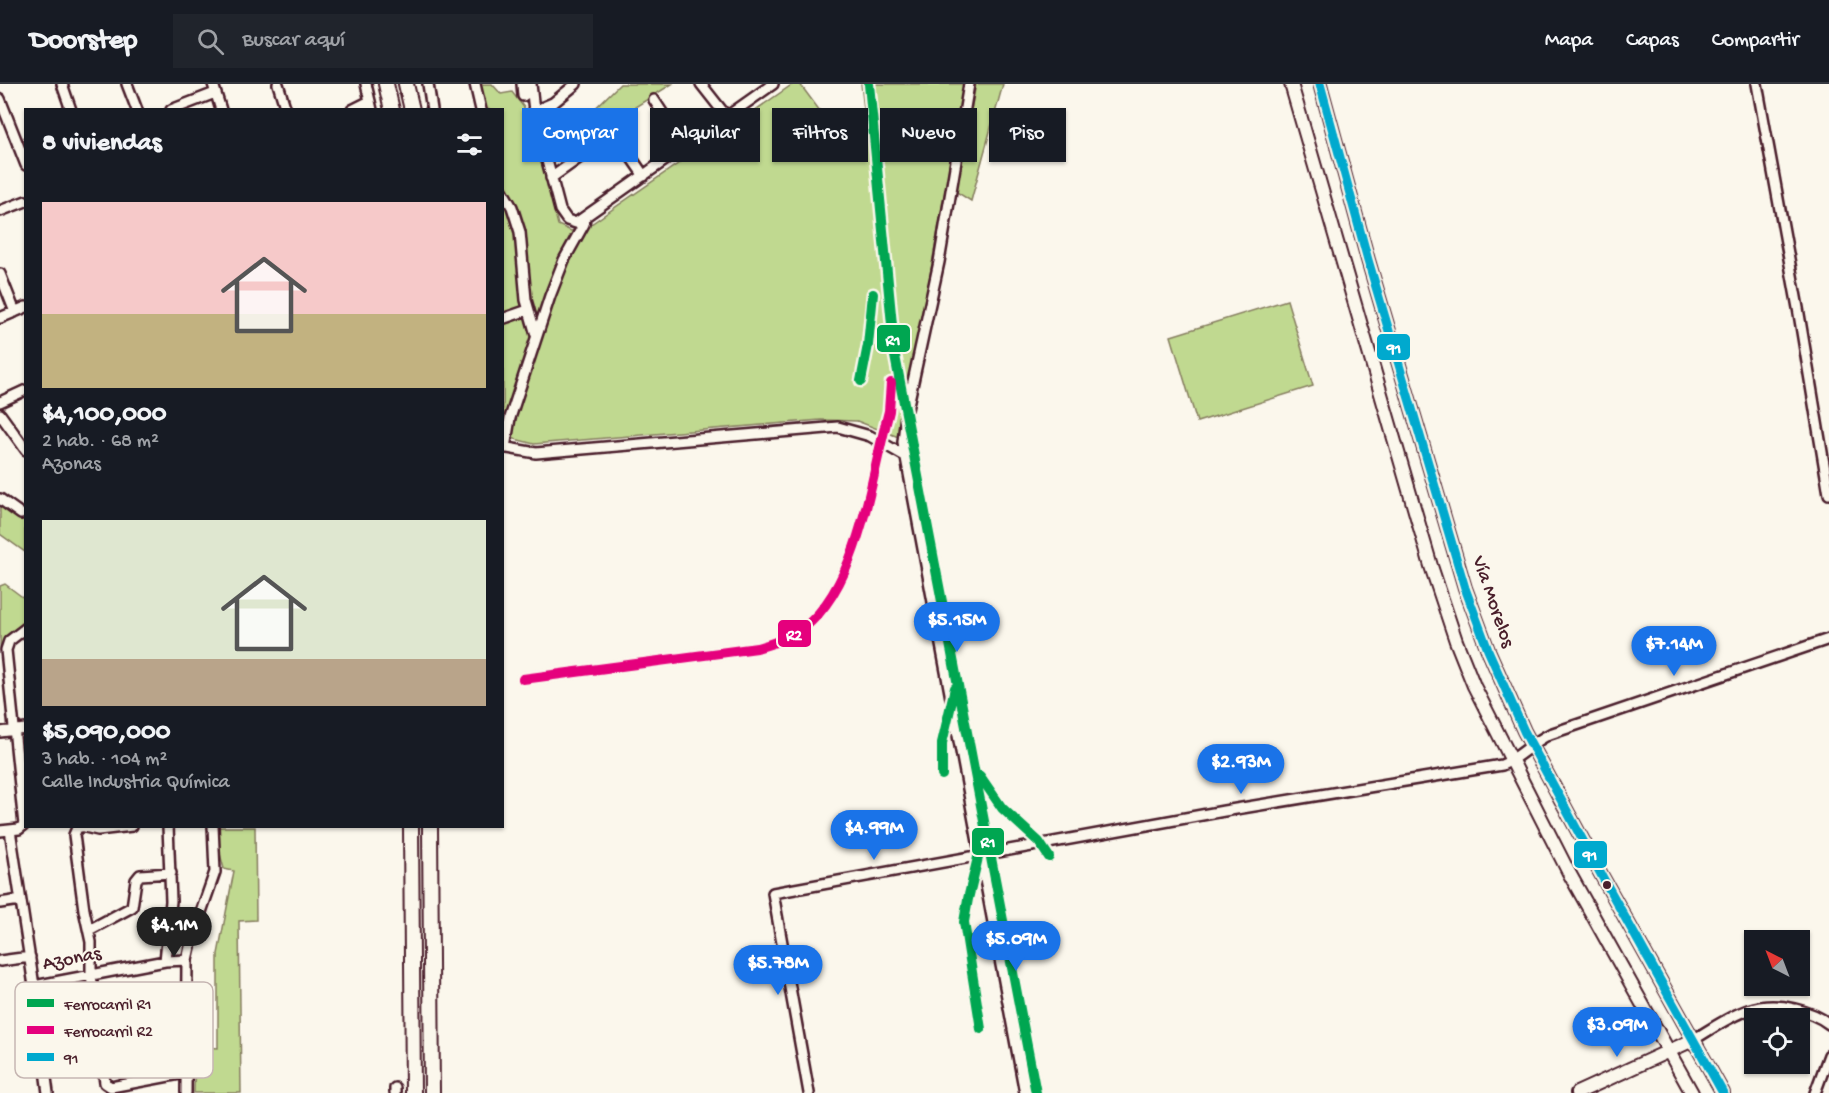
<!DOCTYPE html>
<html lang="es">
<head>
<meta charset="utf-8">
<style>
  body { margin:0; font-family:"Gochi Hand",sans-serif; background:#20242c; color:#f1f3f6; height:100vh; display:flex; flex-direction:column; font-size:22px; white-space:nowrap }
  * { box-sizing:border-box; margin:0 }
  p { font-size:20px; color:#9ea1a6 }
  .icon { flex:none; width:33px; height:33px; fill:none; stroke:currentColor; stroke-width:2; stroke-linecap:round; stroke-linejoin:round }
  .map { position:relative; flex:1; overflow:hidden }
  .details { position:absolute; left:24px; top:24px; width:480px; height:720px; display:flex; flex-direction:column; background:#171b24; border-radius:0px; box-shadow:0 2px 4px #0004 }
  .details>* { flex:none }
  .banner { position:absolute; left:522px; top:24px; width:570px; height:54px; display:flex; gap:12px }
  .needle { width:39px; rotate:318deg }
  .tools { position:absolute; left:1744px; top:846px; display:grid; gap:12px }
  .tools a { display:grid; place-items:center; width:66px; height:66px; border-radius:0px; background:#171b24; box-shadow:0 2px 4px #0004; font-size:30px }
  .price { position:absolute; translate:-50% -51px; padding:0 14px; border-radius:21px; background:#1a73e8; color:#fff; font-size:20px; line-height:39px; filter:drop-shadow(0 2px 3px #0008) }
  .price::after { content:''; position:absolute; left:50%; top:36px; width:18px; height:14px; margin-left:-9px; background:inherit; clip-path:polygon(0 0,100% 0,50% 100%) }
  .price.active { background:#222; color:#fff }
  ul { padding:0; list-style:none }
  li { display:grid; align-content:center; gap:12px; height:318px; padding:0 18px }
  li span { display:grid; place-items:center; height:186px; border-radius:0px; color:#555 }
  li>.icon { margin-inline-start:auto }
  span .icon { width:108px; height:108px; fill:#fffc; stroke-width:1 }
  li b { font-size:26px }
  h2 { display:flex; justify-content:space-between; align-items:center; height:72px; padding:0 18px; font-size:26px }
  .tag { padding:0 21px; border-radius:0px; background:#171b24; box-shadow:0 2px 4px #0004; font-size:21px; line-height:54px }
  .tag.active { background:#1a73e8; color:#fff }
  header { display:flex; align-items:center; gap:36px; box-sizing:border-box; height:84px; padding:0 30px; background:#171b24; border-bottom:2px solid #363941 }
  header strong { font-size:28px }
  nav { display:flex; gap:33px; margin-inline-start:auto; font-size:21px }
  .search { width:420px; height:54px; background:#20242c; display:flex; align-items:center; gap:15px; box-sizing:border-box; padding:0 21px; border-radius:0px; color:#9ea1a6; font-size:22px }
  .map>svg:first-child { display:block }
  .green { fill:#c0d990; stroke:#857c5e; stroke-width:1.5 }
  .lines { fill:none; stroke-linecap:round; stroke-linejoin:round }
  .minor-casing { stroke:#4a1f2b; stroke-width:14 }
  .major-casing { stroke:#4a1f2b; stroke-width:16 }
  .highway-casing { stroke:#4a1f2b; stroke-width:18 }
  .minor { stroke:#fbf7ec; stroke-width:9 }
  .major { stroke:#fbf7ec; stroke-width:12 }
  .highway { stroke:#fbf7ec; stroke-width:14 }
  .bus-1-casing { stroke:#fbf7ec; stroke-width:14 }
  .bus-1 { stroke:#00a9ce; stroke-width:9 }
  .rail-1-casing { stroke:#fbf7ec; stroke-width:15 }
  .rail-2-casing { stroke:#fbf7ec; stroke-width:15 }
  .rail-1 { stroke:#00a651; stroke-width:10 }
  .rail-2 { stroke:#e5007d; stroke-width:10 }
  .bus-dot { fill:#4a1f2b; stroke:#fbf7ec; stroke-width:2 }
  .labels { text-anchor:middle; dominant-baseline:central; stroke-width:4.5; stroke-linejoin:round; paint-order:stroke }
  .street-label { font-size:20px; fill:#4a1f2b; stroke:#fbf7ec }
  .key { fill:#fbf7ec; stroke:#c6b6b2; stroke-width:1.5 }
  .key-label { font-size:16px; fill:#4a1f2b }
  .line-badge { stroke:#fbf7ec; stroke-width:2 }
  .badge-label { font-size:16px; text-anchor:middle; font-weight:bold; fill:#fff }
</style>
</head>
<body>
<header>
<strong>Doorstep</strong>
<div class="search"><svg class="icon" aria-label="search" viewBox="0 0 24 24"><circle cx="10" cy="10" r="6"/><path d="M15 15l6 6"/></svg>Buscar aquí</div>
<nav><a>Mapa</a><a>Capas</a><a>Compartir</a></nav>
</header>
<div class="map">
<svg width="1829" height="1009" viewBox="0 0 1829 1009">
  <rect width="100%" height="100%" fill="#fbf7ec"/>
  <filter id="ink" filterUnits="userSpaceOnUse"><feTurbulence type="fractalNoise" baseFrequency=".0167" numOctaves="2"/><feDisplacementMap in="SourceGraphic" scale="12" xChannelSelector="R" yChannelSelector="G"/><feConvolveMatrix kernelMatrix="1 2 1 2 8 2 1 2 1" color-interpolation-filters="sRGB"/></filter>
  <g filter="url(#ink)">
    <!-- green -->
    <path class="green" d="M 474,0 L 492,0 L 501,10 L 512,8 L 529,30 L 558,141 L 571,147 L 591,140 L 793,0 L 800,0 L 834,46 L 864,26 L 861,0 L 964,0 L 901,354 L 857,337 L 821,336 L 534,360 L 503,352 L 502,26 L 479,25 Z
      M 620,0 L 672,0 L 619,33 L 585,64 L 573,46 Z
      M 976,0 L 1003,0 L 971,117 L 955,107 Z
      M 1287,216 L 1313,302 L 1197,338 L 1171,252 Z
      M 0,419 L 25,434 L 25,468 L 0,450 Z
      M 5,500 L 25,515 L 25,543 L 0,564 L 0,502 Z
      M 213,743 L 255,743 L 256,836 L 239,837 L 241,1009 L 194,1009 L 195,962 L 218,964 L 218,870 L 234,787 L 224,785 Z"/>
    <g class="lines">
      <defs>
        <path id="minor" d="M 62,0 L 71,26
          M 127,0 L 137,26
          M 213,0 L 221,26
          M 278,0 L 286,26
          M 366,0 L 372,26
          M 428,0 L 432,26
          M 475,0 L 481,26
          M 522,0 L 523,12 L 526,10 L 527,2
          M 531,0 L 534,27 L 560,126 L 567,136 L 576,139 L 773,0
          M 701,0 L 727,33
          M 969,0 L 939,178 L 906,330 L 903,358 L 1025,1009
          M 1757,0 L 1798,224 L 1829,410
          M 0,15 L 26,81
          M 654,16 L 685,63
          M 171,26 L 215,9
          M 352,26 L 370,17
          M 534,27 L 553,19 L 576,0
          M 611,44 L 644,92
          M 551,94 L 597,61
          M 502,106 L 512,123 L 520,148 L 526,216 L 536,251
          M 0,127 L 26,117
          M 0,190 L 15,228
          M 0,234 L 26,223
          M 502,235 L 528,226
          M 0,318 L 26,306
          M 0,330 L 26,366
          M 502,363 L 536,369 L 838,343 L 870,352 L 905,372
          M 505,364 L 510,334 L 550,212 L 564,176 L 584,140 L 585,134
          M 0,415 L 21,430
          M 0,648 L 26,645
          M 85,742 L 77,744 L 74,751 L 84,826 L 91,858 L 91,891 L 105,999 L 111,1003 L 185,989
          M 85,743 L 98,746 L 132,742
          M 10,746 L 34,902 L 48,1009
          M 0,747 L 19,745 L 24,741 L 6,566 L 9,557 L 26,544
          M 0,819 L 20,816
          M 89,846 L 132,823 L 136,796 L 140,791 L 171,789
          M 0,877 L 30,873
          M 165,877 L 171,817 L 168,742
          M 34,902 L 165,877 L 187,876
          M 1693,956 C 1728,935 1752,914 1795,925 C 1808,928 1819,932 1829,940
          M 42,958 L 148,937 L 186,931
          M 186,1009 L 187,876 L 192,854 L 215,788 L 213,742
          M 395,1009 L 395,1004
          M 809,1009 L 773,809 L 1224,727 L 1502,681 C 1519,674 1531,659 1550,650 L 1829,555
          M 1815,1009 L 1829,971"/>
        <path id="major" d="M 1291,0 L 1431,482 L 1456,557 L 1474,602 L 1568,787 L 1692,1009
          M 1320,0 L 1368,176 L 1465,504 L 1488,566 L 1524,647 L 1603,794 L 1723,1009
          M 1577,1009 L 1693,956"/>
        <path id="highway" d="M 386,0 L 392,26
          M 406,0 L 412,26
          M 411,742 L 413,1009
          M 430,742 L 432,1009"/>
      </defs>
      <!-- minor casing -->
      <use href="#minor" class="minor-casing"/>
      <!-- major casing -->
      <use href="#major" class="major-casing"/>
      <!-- highway casing -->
      <use href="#highway" class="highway-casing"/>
      <!-- minor -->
      <use href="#minor" class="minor"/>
      <!-- major -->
      <use href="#major" class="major"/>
      <!-- highway -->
      <use href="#highway" class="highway"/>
      <defs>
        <path id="bus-1" d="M 1320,0 L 1368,176 L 1465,504 L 1488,566 L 1524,647 L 1603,794 L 1723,1009"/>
      </defs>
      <!-- bus-1 casing -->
      <use href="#bus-1" class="bus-1-casing"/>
      <!-- bus-1 -->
      <use href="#bus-1" class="bus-1"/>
      <defs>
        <path id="rail-1" d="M 869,0 L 895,272 L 1036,1009
          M 861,297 L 868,261 L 873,210
          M 942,691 L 942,659 L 955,604
          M 980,692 L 1002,724 L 1039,758 L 1049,773
          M 981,945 L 964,838 L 968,815 L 983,753"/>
        <path id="rail-2" d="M 523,595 L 757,564 C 771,560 784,556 796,549 C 855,513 869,406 885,343 L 889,327 L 891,299"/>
      </defs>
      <!-- rail-1 casing -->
      <use href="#rail-1" class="rail-1-casing"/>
      <!-- rail-2 casing -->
      <use href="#rail-2" class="rail-2-casing"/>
      <!-- rail-1 -->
      <use href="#rail-1" class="rail-1"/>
      <!-- rail-2 -->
      <use href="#rail-2" class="rail-2"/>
    </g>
  </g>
  <!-- markers -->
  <circle class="bus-dot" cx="1607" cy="801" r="5"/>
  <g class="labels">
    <!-- street labels -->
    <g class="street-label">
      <text transform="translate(1492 518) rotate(71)">Vía Morelos</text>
      <text transform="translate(72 876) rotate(-11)">Azonas</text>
    </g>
  </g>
  <!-- legend -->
  <rect x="15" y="898" width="198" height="96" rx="9" class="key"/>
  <rect x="27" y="915" width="27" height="8" fill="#00a651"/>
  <rect x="27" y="942" width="27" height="8" fill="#e5007d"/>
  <rect x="27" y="969" width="27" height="8" fill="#00a9ce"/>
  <g class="key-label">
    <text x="64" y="925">Ferrocarril R1</text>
    <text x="64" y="952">Ferrocarril R2</text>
    <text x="64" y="979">91</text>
  </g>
  <g class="line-badge">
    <rect x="876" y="240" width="35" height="29" rx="6" fill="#00a651"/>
    <rect x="1376" y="249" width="35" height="28" rx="6" fill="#00a9ce"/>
    <rect x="777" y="535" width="35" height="29" rx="6" fill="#e5007d"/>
    <rect x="971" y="743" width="34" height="29" rx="6" fill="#00a651"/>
    <rect x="1573" y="756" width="35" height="29" rx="6" fill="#00a9ce"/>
  </g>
  <g class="badge-label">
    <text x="893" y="261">R1</text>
    <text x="1394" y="269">91</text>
    <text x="794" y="556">R2</text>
    <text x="988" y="763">R1</text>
    <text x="1590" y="776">91</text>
  </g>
</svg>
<div class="tools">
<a><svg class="needle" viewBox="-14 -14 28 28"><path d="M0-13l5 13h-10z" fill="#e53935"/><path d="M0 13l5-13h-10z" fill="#9ea1a6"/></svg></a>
<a><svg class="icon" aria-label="locate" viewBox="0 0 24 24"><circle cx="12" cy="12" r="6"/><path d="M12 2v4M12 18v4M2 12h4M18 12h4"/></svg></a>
</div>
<b class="price" style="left:957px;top:569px">$5.15M</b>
<b class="price" style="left:1674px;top:593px">$7.14M</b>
<b class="price" style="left:1241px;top:711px">$2.93M</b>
<b class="price" style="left:874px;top:777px">$4.99M</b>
<b class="price active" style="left:174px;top:874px">$4.1M</b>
<b class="price" style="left:1016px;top:888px">$5.09M</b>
<b class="price" style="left:778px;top:912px">$5.78M</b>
<b class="price" style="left:1617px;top:974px">$3.09M</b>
<div class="banner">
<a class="tag active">Comprar</a>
<a class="tag">Alquilar</a>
<a class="tag">Filtros</a>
<a class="tag">Nuevo</a>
<a class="tag">Piso</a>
</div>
<section class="details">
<h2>8 viviendas<svg class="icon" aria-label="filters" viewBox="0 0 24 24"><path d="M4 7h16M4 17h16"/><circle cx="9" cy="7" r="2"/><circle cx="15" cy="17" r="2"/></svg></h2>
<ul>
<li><span style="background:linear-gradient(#f6c9c9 60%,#c2b280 0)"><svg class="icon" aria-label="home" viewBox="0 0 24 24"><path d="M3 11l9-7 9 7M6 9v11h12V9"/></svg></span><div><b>$4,100,000</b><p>2 hab. · 68 m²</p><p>Azonas</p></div></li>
<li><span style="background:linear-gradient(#dfe7d0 75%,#b9a48a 0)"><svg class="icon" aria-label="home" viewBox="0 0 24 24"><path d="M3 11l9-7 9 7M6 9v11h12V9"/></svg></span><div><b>$5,090,000</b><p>3 hab. · 104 m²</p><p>Calle Industria Química</p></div></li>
</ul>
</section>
</div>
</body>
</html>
